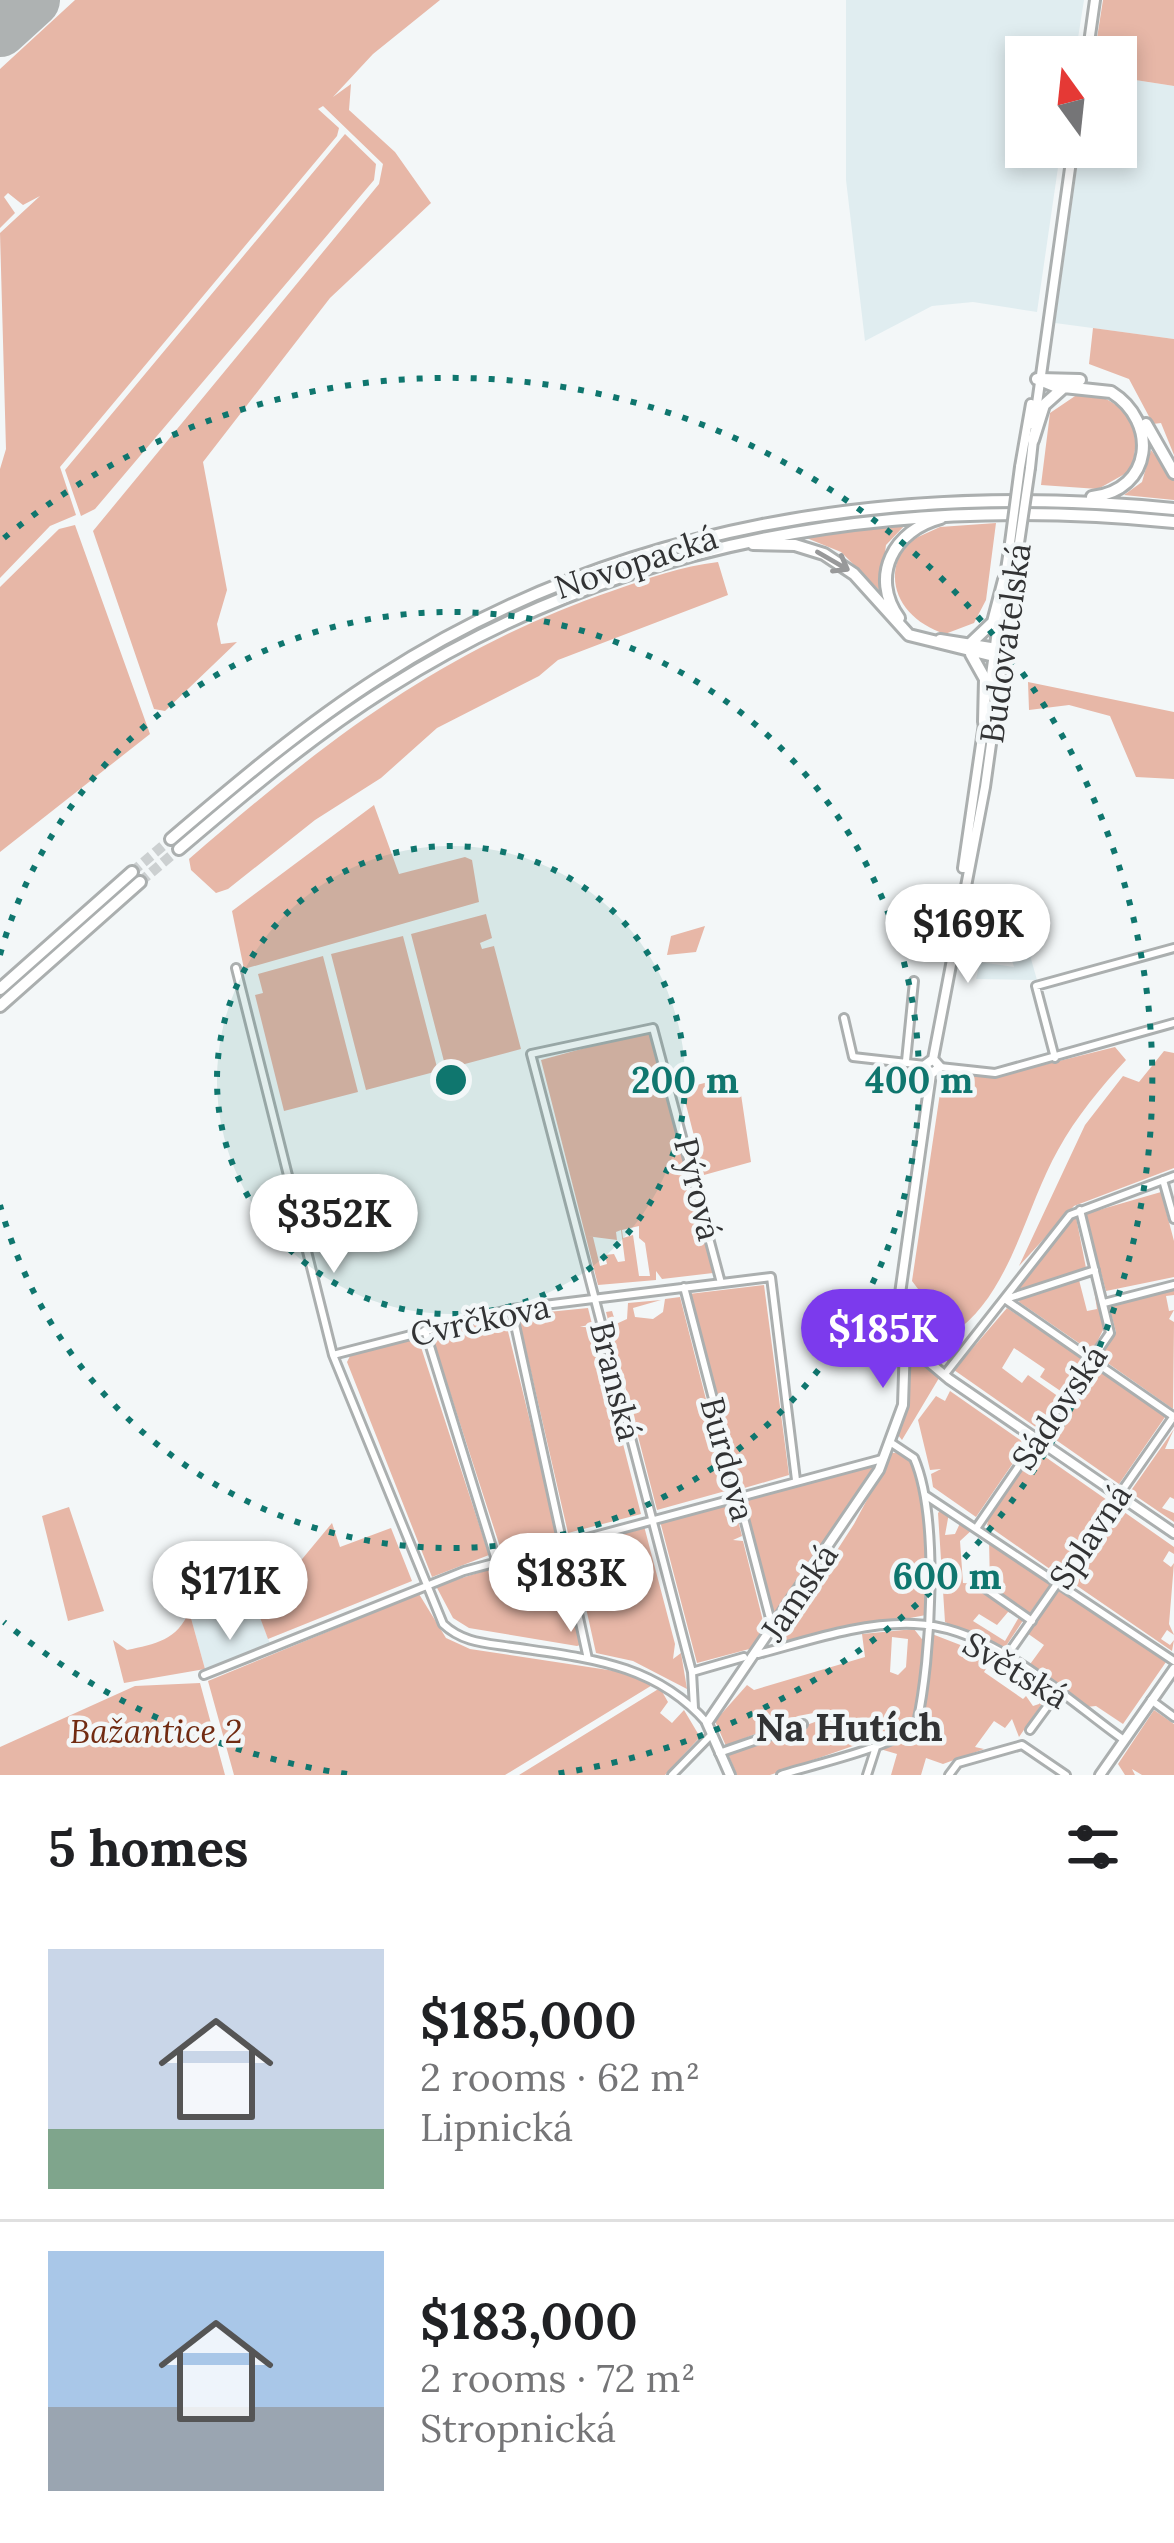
<!DOCTYPE html>
<html lang="en">
<head>
<meta charset="utf-8">
<style>
  body { margin:0; font-family:Lora,serif; background:#f6f6f6; color:#202124; height:100vh; display:flex; flex-direction:column; font-size:45px; white-space:nowrap }
  * { box-sizing:border-box; margin:0 }
  p { font-size:39px; color:#757577 }
  .icon { flex:none; width:66px; height:66px; fill:none; stroke:currentColor; stroke-width:2; stroke-linecap:round; stroke-linejoin:round }
  .map { position:relative; height:1775px; overflow:hidden }
  .panel { display:flex; flex-direction:column; background:#fff; flex:1 }
  .panel>* { flex:none }
  .needle { width:78px; rotate:345deg }
  .tools { position:absolute; left:1005px; top:36px; display:grid; gap:24px }
  .tools a { display:grid; place-items:center; width:132px; height:132px; border-radius:0px; background:#fff; box-shadow:0 6px 18px #0003; font-size:60px }
  .price { position:absolute; translate:-50% -102px; padding:0 27px; border-radius:42px; background:#fff; color:#222; font-size:39px; line-height:78px; filter:drop-shadow(0 3px 6px #0008) }
  .price::after { content:''; position:absolute; left:50%; top:72px; width:36px; height:27px; margin-left:-18px; background:inherit; clip-path:polygon(0 0,100% 0,50% 100%) }
  .price.on { background:#7c3aed; color:#fff }
  ul { padding:0; list-style:none }
  li { display:flex; align-items:center; gap:36px; height:300px; padding:0 48px }
  li+li { border-top:3px solid #e0e0e0 }
  li span { display:grid; place-items:center; flex:none; width:336px; height:240px; border-radius:0px; color:#555 }
  li>.icon { margin-inline-start:auto }
  span .icon { width:144px; height:144px; fill:#fffc; stroke-width:1 }
  li b { font-size:51px }
  h2 { display:flex; justify-content:space-between; align-items:center; height:144px; padding:0 48px; font-size:51px }
  .map>svg:first-child { display:block }
  .built { fill:#e0edf0 }
  .green { fill:#e7b7a7; fill-rule:evenodd }
  .lines { fill:none; stroke-linecap:round; stroke-linejoin:round }
  .runway { stroke:#aeb2b2; stroke-width:54 }
  .trunk-tunnel { stroke:#ccd0d1; stroke-width:10; stroke-dasharray:10 5; stroke-linecap:butt }
  .minor-casing { stroke:#abafaf; stroke-width:12 }
  .tertiary-casing { stroke:#abafaf; stroke-width:14 }
  .trunk-casing { stroke:#abafaf; stroke-width:16 }
  .minor { stroke:#fff; stroke-width:6 }
  .tertiary { stroke:#fff; stroke-width:8 }
  .trunk { stroke:#fff; stroke-width:10 }
  .tertiary-bridge-casing { stroke:#abafaf; stroke-width:14; stroke-linecap:butt }
  .tertiary-bridge { stroke:#fff; stroke-width:8 }
  .oneway { stroke:#98999a }
  .ring { fill:none; stroke:#0f766e; stroke-width:6; stroke-dasharray:6 12 }
  .labels { text-anchor:middle; dominant-baseline:central; stroke-width:9; stroke-linejoin:round; paint-order:stroke }
  .street-label { font-size:33px; fill:#323334; stroke:#f3f7f8 }
  .park-label { font-size:33px; font-style:italic; fill:#712b12; stroke:#f3f7f8 }
  .quarter-label { font-size:39px; font-weight:bold; fill:#323334; stroke:#f3f7f8 }
  .centre { fill:#0f766e; stroke:#f3f7f8; stroke-width:6 }
  .ring-label { font-size:36px; text-anchor:middle; font-weight:bold; fill:#0f766e; stroke:#f3f7f8; stroke-width:9; stroke-linejoin:round; paint-order:stroke }
</style>
</head>
<body>
<div class="map">
<svg width="1174" height="1775" viewBox="0 0 1174 1775">
  <rect width="100%" height="100%" fill="#f3f7f8"/>
  <!-- built -->
  <path class="built" d="M 846,0 L 1084,0 L 1075,57 L 1026,57 L 1026,147 L 1061,147 L 1037,312 L 973,302 L 932,306 L 865,341 L 846,180 Z
    M 1116,77 L 1174,86 L 1174,339 L 1055,323 L 1080,147 L 1116,147 Z
    M 1020,920 L 1037,980 L 976,979 L 980,962 L 1014,967 L 1001,926 Z
    M 248,1585 L 271,1646 L 205,1669 L 189,1611 L 192,1604 Z"/>
  <!-- green -->
  <path class="green" d="M 75,0 L 440,0 L 373,54 L 333,97 L 351,84 L 349,110 L 395,152 L 431,203 L 330,298 L 203,462 L 227,590 L 217,624 L 221,644 L 237,642 L 165,711 L 154,709 L 93,531 L 379,184 L 383,164 L 323,106 L 318,109 L 339,128 L 337,136 L 60,467 L 76,515 L 50,526 L 0,578 L 0,469 L 6,449 L 0,233 L 40,196 L 23,205 L 8,193 L 4,197 L 15,213 L 0,228 L 0,69 Z
    M 1103,0 L 1174,0 L 1174,86 L 1116,77 L 1116,57 L 1094,57 Z
    M 345,134 L 376,164 L 374,180 L 95,509 L 81,516 L 65,470 Z
    M 1093,328 L 1174,339 L 1174,455 L 1161,423 L 1153,424 L 1129,379 L 1089,364 Z
    M 1081,392 C 1124,398 1146,427 1130,471 L 1098,489 L 1041,485 L 1050,413 Z
    M 1151,450 L 1174,480 L 1174,500 L 1124,495 L 1142,482 Z
    M 907,523 L 886,545 L 880,591 L 841,552 L 804,537 Z
    M 996,523 L 986,600 L 974,623 L 945,634 C 903,620 879,582 907,542 L 940,527 Z
    M 75,525 L 150,734 L 0,852 L 0,587 L 59,529 Z
    M 718,562 L 728,595 L 558,660 L 539,676 L 437,728 L 381,778 L 315,820 L 228,889 L 216,893 L 191,870 L 189,859 C 324,742 441,650 612,591 C 646,579 682,566 718,562 Z
    M 1028,682 L 1174,712 L 1174,779 L 1136,777 L 1110,716 L 1069,705 L 1029,710 Z
    M 374,805 L 399,874 L 465,857 L 472,860 L 479,902 L 244,969 L 232,911 Z
    M 486,914 L 492,938 L 480,943 L 482,949 L 494,946 L 521,1049 L 446,1069 L 411,934 Z
    M 705,926 L 696,952 L 667,955 L 671,936 Z
    M 403,936 L 438,1071 L 366,1090 L 331,954 Z
    M 323,956 L 358,1092 L 284,1111 L 255,995 L 263,993 L 258,974 Z
    M 651,1030 L 713,1273 L 662,1279 L 656,1271 L 656,1280 L 598,1285 L 541,1060 ZM 639,1226 L 639,1238 L 645,1243 L 650,1276 L 639,1276 L 633,1235 L 623,1238 L 622,1230 ZM 621,1230 L 625,1261 L 618,1262 L 614,1254 L 605,1255 L 607,1264 L 600,1266 L 593,1237 L 586,1236 L 617,1240 L 616,1232 Z
    M 1115,1047 L 1126,1060 C 1101,1087 1076,1117 1058,1150 C 1025,1208 1010,1296 952,1334 L 912,1281 L 943,1073 L 995,1077 Z
    M 1164,1051 L 1174,1053 L 1174,1168 L 1074,1206 L 1019,1266 L 1085,1125 L 1123,1076 L 1139,1082 Z
    M 738,1074 L 751,1162 L 704,1175 L 682,1089 Z
    M 1161,1192 L 1174,1241 L 1174,1277 L 1106,1291 L 1085,1214 Z
    M 1076,1217 L 1086,1268 L 1018,1290 L 1015,1285 L 1053,1235 Z
    M 1092,1277 L 1105,1326 L 1092,1352 L 1019,1302 L 1021,1295 L 1079,1280 L 1087,1311 L 1097,1309 Z
    M 764,1285 L 789,1475 L 741,1489 L 689,1294 Z
    M 1174,1289 L 1174,1295 L 1166,1296 L 1169,1311 L 1174,1310 L 1169,1319 L 1174,1322 L 1173,1409 L 1099,1357 L 1116,1332 L 1109,1306 Z
    M 680,1297 L 729,1490 L 657,1510 L 606,1312 L 612,1311 L 616,1324 L 627,1319 L 628,1303 L 661,1300 L 633,1308 L 635,1317 L 653,1319 L 663,1312 L 665,1299 Z
    M 914,1305 L 961,1346 L 948,1362 L 913,1331 Z
    M 588,1308 L 592,1324 L 580,1327 L 593,1327 L 641,1514 L 568,1533 L 518,1315 Z
    M 1007,1308 L 1084,1360 L 1062,1392 L 1040,1377 L 1045,1369 L 1014,1348 L 1002,1368 L 1022,1383 L 1028,1375 L 1059,1397 L 1037,1428 L 954,1370 Z
    M 504,1315 L 558,1536 L 502,1553 L 432,1337 Z
    M 418,1338 L 489,1555 L 432,1577 L 347,1362 L 350,1356 Z
    M 916,1360 L 939,1378 L 902,1440 L 898,1435 L 911,1362 Z
    M 1092,1365 L 1165,1417 L 1119,1484 L 1046,1433 Z
    M 950,1391 L 1026,1444 L 976,1517 L 933,1487 L 931,1474 L 941,1469 L 930,1470 L 918,1420 L 936,1396 L 945,1401 Z
    M 1174,1429 L 1165,1449 L 1174,1449 L 1174,1499 L 1170,1497 L 1162,1508 L 1174,1513 L 1174,1522 L 1130,1492 Z
    M 1034,1449 L 1107,1500 L 1057,1574 L 987,1525 L 989,1517 L 983,1522 Z
    M 903,1452 C 929,1474 926,1579 926,1615 L 777,1643 L 854,1524 L 892,1453 Z
    M 874,1466 L 774,1614 L 743,1500 Z
    M 733,1501 L 742,1536 L 733,1540 L 743,1541 L 766,1633 L 753,1648 L 697,1663 L 660,1521 Z
    M 69,1507 L 104,1611 L 68,1621 L 42,1516 Z
    M 1117,1507 L 1174,1547 L 1174,1554 L 1169,1551 L 1163,1561 L 1171,1567 L 1174,1563 L 1169,1624 L 1174,1635 L 1167,1630 L 1161,1639 L 1170,1645 L 1174,1640 L 1172,1651 L 1067,1579 Z
    M 942,1509 L 949,1513 L 945,1535 L 955,1534 L 961,1521 L 973,1529 L 960,1541 L 963,1583 L 980,1584 L 1024,1619 L 1004,1649 L 945,1622 L 938,1513 ZM 1008,1612 L 1019,1617 L 1005,1641 L 973,1621 L 979,1614 L 997,1625 Z
    M 332,1523 L 340,1547 L 391,1528 L 412,1581 L 268,1639 L 248,1585 L 298,1564 Z
    M 644,1526 L 675,1644 L 673,1659 L 681,1653 L 687,1689 L 633,1661 L 596,1653 L 572,1545 Z
    M 989,1539 L 1052,1582 L 1029,1614 L 1001,1594 L 1006,1586 L 997,1591 L 990,1586 Z
    M 558,1548 L 583,1644 L 577,1646 L 469,1628 L 453,1618 L 436,1586 Z
    M 1057,1587 L 1166,1662 L 1123,1724 L 1096,1706 L 1086,1707 L 1028,1667 L 1044,1645 L 1027,1633 Z
    M 419,1594 L 446,1638 L 470,1649 L 628,1673 L 654,1684 L 505,1775 L 234,1775 L 208,1681 Z
    M 189,1611 L 205,1669 L 124,1683 L 113,1640 L 127,1650 C 155,1644 178,1640 189,1611 Z
    M 914,1629 L 925,1643 L 913,1725 L 770,1775 L 737,1775 L 728,1754 L 831,1716 L 829,1710 L 798,1716 L 726,1746 L 715,1721 L 747,1685 L 754,1690 L 865,1657 L 862,1634 ZM 892,1637 L 908,1639 L 906,1667 L 898,1675 L 890,1672 Z
    M 932,1634 L 994,1658 L 1048,1695 L 1019,1737 L 1012,1719 L 1005,1728 L 994,1721 L 975,1747 L 984,1749 L 943,1764 L 926,1758 L 921,1775 L 891,1775 L 897,1754 L 880,1749 L 918,1732 ZM 990,1662 L 1040,1696 L 1039,1704 L 1033,1706 L 1026,1696 L 1023,1699 L 984,1672 Z
    M 200,1683 L 225,1775 L 0,1775 L 0,1747 L 135,1686 Z
    M 660,1688 L 668,1702 L 660,1713 L 672,1723 L 684,1710 L 700,1737 L 665,1775 L 519,1775 Z
    M 1154,1710 L 1174,1724 L 1174,1775 L 1142,1775 L 1132,1769 L 1135,1775 L 1125,1775 L 1118,1764 Z"/>
  <g class="lines">
    <!-- runway -->
    <path class="runway" d="M 0,30 L 33,0"/>
    <!-- trunk-tunnel -->
    <path class="trunk-tunnel" d="M 132,872 L 171,839
      M 140,882 L 179,849"/>
    <defs>
      <path id="minor" d="M 236,968 L 333,1355 L 443,1624 C 463,1643 486,1643 512,1647 C 587,1658 655,1663 707,1723
        M 844,1018 L 853,1057 L 925,1065
        M 1055,1058 L 1036,986 L 1174,948
        M 906,1061 L 914,981
        M 940,1067 L 995,1073 L 1174,1023
        M 1163,1180 L 1174,1219
        M 684,1287 L 772,1626
        M 1009,1298 L 1095,1270
        M 1006,1300 L 1173,1416
        M 1104,1303 L 1174,1285
        M 512,1311 L 588,1659
        M 425,1330 L 496,1560
        M 333,1355 L 512,1309 L 771,1277 L 796,1480
        M 945,1374 L 1070,1215 L 1174,1176
        M 925,1495 L 1174,1661
        M 977,1527 L 1110,1333 L 1080,1210
        M 985,1588 L 1032,1621
        M 758,1654 C 808,1641 861,1622 914,1624 C 991,1626 1065,1698 1124,1740
        M 1006,1657 L 1174,1416
        M 692,1672 L 744,1657
        M 204,1675 L 464,1571 L 882,1459
        M 1151,1700 L 1174,1717
        M 694,1708 L 692,1672 L 531,1054 L 653,1028 L 721,1283
        M 1030,1730 L 1057,1693
        M 719,1753 L 803,1724
        M 672,1775 L 711,1735
        M 781,1775 C 813,1764 898,1747 917,1723 C 931,1659 940,1518 914,1458 L 893,1444
        M 867,1775 L 877,1744
        M 949,1775 L 958,1763 L 1022,1745 L 1066,1775"/>
      <path id="tertiary" d="M 1087,57 L 1095,0
        M 1034,425 L 1073,147
        M 1020,467 L 1031,404
        M 1030,468 L 1033,440
        M 1019,543 L 985,787 L 933,1059 L 925,1065 L 931,1074 L 897,1315 L 905,1342 L 949,1379 L 1174,1533
        M 1004,583 L 1010,543
        M 989,690 L 999,616
        M 963,868 L 985,717
        M 931,1074 L 940,1067 L 933,1059
        M 730,1775 L 707,1723 L 879,1470 L 903,1405 L 905,1343
        M 1100,1775 L 1174,1669"/>
      <path id="trunk" d="M 1037,379 L 1054,386 L 1111,392 C 1159,422 1153,490 1092,497
        M 1039,379 L 1080,380
        M 1146,424 L 1174,473
        M 1033,440 L 1044,405 L 1063,388
        M 753,544 L 795,545 L 824,554 L 854,574 L 909,635 L 1002,658
        M 899,618 C 869,576 894,530 941,518
        M 940,640 L 1003,650
        M 971,643 L 993,622 L 1004,580
        M 971,654 L 985,679 L 984,722
        M 171,839 C 238,782 305,725 380,677 C 616,524 898,481 1174,509
        M 179,849 C 246,792 313,735 388,688 C 624,538 899,494 1174,522
        M 0,989 L 132,872
        M 0,1006 L 140,882"/>
    </defs>
    <!-- minor casing -->
    <use href="#minor" class="minor-casing"/>
    <!-- tertiary casing -->
    <use href="#tertiary" class="tertiary-casing"/>
    <!-- trunk casing -->
    <use href="#trunk" class="trunk-casing"/>
    <!-- minor -->
    <use href="#minor" class="minor"/>
    <!-- tertiary -->
    <use href="#tertiary" class="tertiary"/>
    <!-- trunk -->
    <use href="#trunk" class="trunk"/>
    <defs>
      <path id="tertiary-bridge" d="M 1010,543 L 1020,467
        M 1019,543 L 1030,468"/>
    </defs>
    <!-- tertiary-bridge casing -->
    <use href="#tertiary-bridge" class="tertiary-bridge-casing"/>
    <!-- tertiary-bridge -->
    <use href="#tertiary-bridge" class="tertiary-bridge"/>
  </g>
  <!-- one-way arrows -->
  <defs><path id="oneway-shaft" d="M-6 0H5M1.5-3L5.5 0L1.5 3" fill="none" stroke-width="1.6" stroke-linecap="round" stroke-linejoin="round" transform="scale(3)"/></defs>
  <use class="oneway" href="#oneway-shaft" transform="translate(833 561) rotate(30)"/>
  <!-- distance rings -->
  <circle cx="451" cy="1080" r="234" fill="#0f766e" fill-opacity=".12"/>
  <g class="ring">
    <circle cx="451" cy="1080" r="234"/>
    <path d="M0 955A468 468 0 1 1 0 1205"/>
    <path d="M347 1774A702 702 0 0 1 4 1622M4 538A702 702 0 1 1 555 1774"/>
  </g>
  <g class="labels">
    <!-- street labels -->
    <g class="street-label">
      <text transform="translate(636 562) rotate(-18)">Novopacká</text>
      <text transform="translate(1005 643) rotate(-82)">Budovatelská</text>
      <text transform="translate(698 1189) rotate(76)">Pýrová</text>
      <text transform="translate(480 1320) rotate(-12)">Cvrčkova</text>
      <text transform="translate(616 1381) rotate(76)">Branská</text>
      <text transform="translate(1059 1407) rotate(-56)">Sádovská</text>
      <text transform="translate(728 1459) rotate(75)">Burdova</text>
      <text transform="translate(1090 1536) rotate(-56)">Splavná</text>
      <text transform="translate(799 1592) rotate(-56)">Jamská</text>
      <text transform="translate(1016 1670) rotate(31)">Světská</text>
    </g>
    <!-- park labels -->
    <g class="park-label">
      <text x="156" y="1731">Bažantice 2</text>
    </g>
    <!-- quarter labels -->
    <g class="quarter-label">
      <text x="849" y="1727">Na Hutích</text>
    </g>
  </g>
  <circle cx="451" cy="1080" r="18" class="centre"/>
  <g class="ring-label">
    <text x="685" y="1093">200 m</text>
    <text x="919" y="1093">400 m</text>
    <text x="947" y="1589">600 m</text>
  </g>
</svg>
<div class="tools">
<a><svg class="needle" viewBox="-14 -14 28 28"><path d="M0-13l5 13h-10z" fill="#e53935"/><path d="M0 13l5-13h-10z" fill="#757577"/></svg></a>
</div>
<b class="price" style="left:968px;top:986px">$169K</b>
<b class="price" style="left:334px;top:1276px">$352K</b>
<b class="price on" style="left:883px;top:1391px">$185K</b>
<b class="price" style="left:571px;top:1635px">$183K</b>
<b class="price" style="left:230px;top:1643px">$171K</b>
</div>
<section class="panel">
<h2>5 homes<svg class="icon" aria-label="filters" viewBox="0 0 24 24"><path d="M4 7h16M4 17h16"/><circle cx="9" cy="7" r="2"/><circle cx="15" cy="17" r="2"/></svg></h2>
<ul>
<li><span style="background:linear-gradient(#c9d6e8 75%,#7fa58c 0)"><svg class="icon" aria-label="home" viewBox="0 0 24 24"><path d="M3 11l9-7 9 7M6 9v11h12V9"/></svg></span><div><b>$185,000</b><p>2 rooms · 62 m²</p><p>Lipnická</p></div></li>
<li><span style="background:linear-gradient(#a9c7e8 65%,#9aa5b1 0)"><svg class="icon" aria-label="home" viewBox="0 0 24 24"><path d="M3 11l9-7 9 7M6 9v11h12V9"/></svg></span><div><b>$183,000</b><p>2 rooms · 72 m²</p><p>Stropnická</p></div></li>
</ul>
</section>
</body>
</html>
